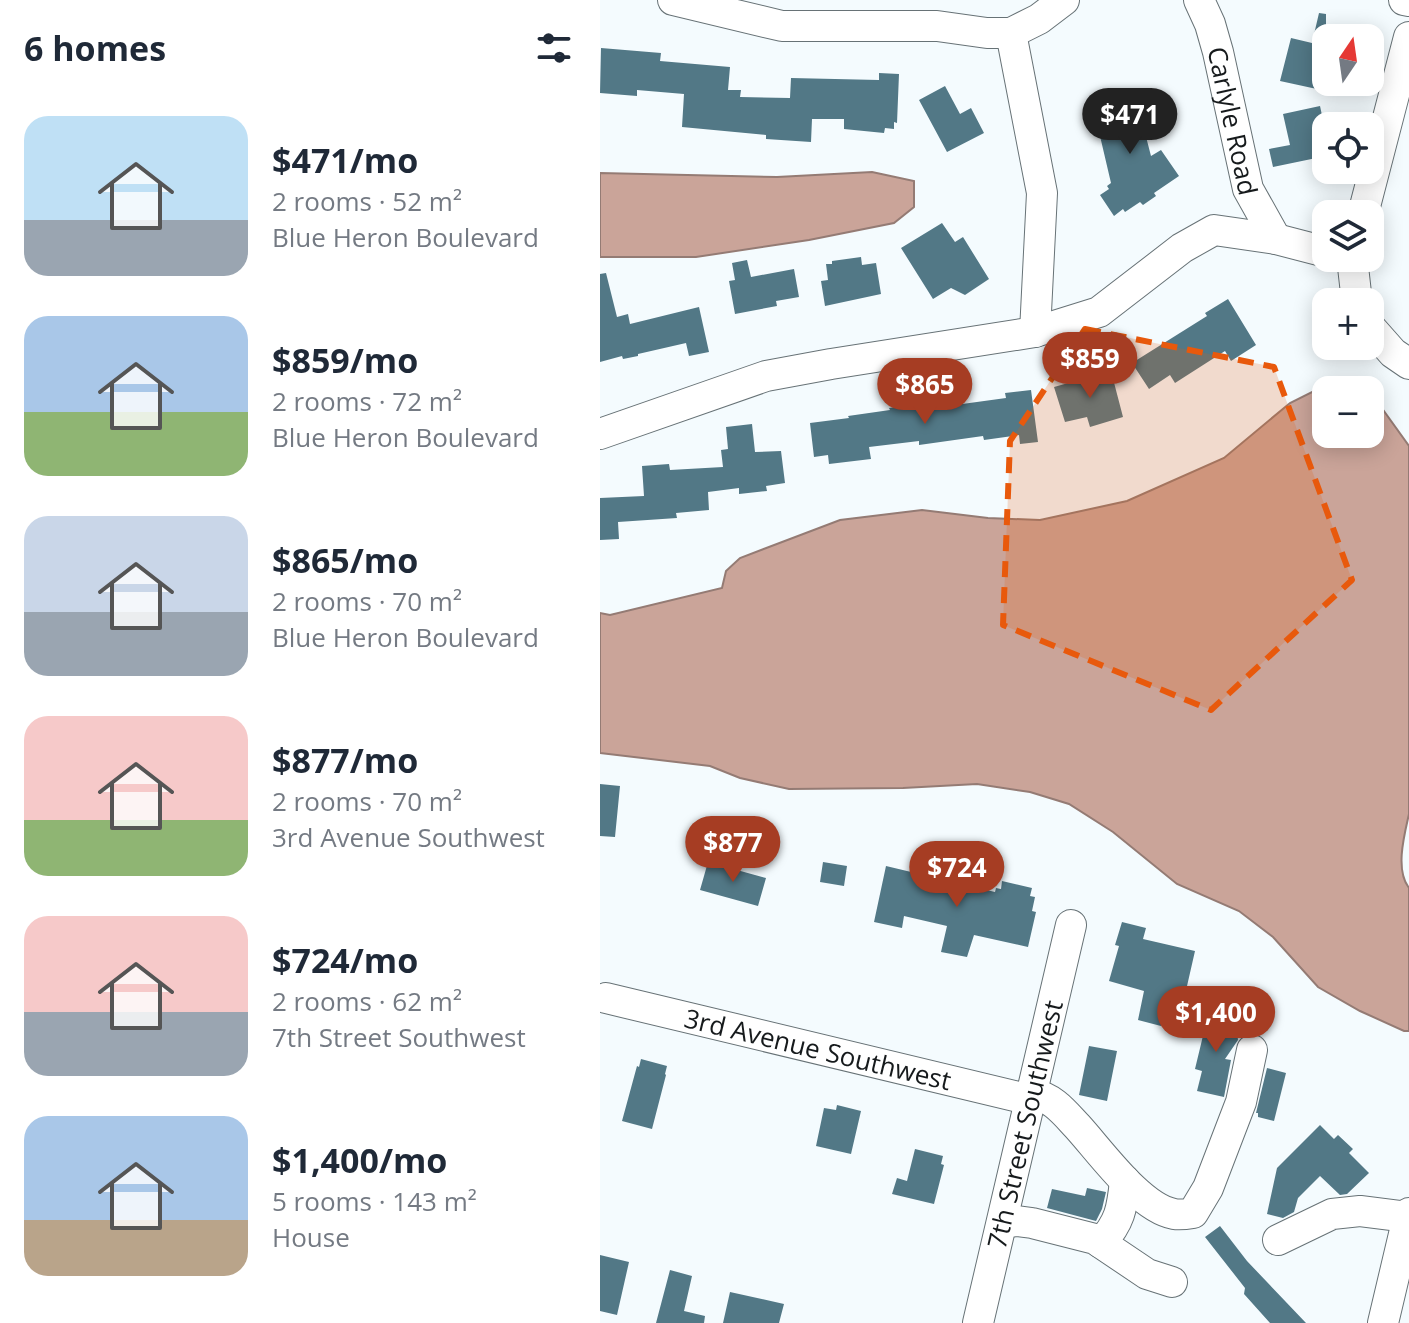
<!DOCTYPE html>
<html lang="en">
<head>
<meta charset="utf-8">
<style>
  body { margin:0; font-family:"Open Sans",sans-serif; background:#f2f2f3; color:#1f2937; height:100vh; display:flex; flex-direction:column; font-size:30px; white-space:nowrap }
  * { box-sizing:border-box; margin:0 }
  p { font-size:26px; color:#747a83 }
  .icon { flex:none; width:44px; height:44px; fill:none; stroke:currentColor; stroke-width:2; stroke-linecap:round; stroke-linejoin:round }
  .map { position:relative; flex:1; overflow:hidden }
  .drawer { display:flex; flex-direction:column; background:#fff; width:600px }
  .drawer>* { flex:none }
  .needle { width:52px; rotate:13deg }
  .controls { position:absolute; left:712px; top:24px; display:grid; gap:16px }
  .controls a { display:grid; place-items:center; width:72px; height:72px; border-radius:16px; background:#fff; box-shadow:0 4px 20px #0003; font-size:40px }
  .price { position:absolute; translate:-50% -68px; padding:0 18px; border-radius:28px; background:#a63d23; color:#fff; font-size:26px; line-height:52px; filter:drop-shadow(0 2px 4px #0008) }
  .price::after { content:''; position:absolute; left:50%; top:48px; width:24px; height:18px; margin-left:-12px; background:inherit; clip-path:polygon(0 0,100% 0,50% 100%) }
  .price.current { background:#222; color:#fff }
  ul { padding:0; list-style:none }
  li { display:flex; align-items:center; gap:24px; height:200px; padding:0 24px }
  li span { display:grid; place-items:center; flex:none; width:224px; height:160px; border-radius:24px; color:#555 }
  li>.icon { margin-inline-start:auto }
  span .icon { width:96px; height:96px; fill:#fffc; stroke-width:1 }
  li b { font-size:34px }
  h2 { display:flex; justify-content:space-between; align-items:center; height:96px; padding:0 24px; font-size:34px }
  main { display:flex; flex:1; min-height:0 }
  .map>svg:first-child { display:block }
  .water { fill:#caa499; stroke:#947b74; stroke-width:2 }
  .building { fill:#527886 }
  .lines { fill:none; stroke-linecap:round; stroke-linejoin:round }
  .minor-casing { stroke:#677276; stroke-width:32 }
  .minor { stroke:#fff; stroke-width:30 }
  .marked { fill:#e8590c; fill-opacity:0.2; stroke:#e8590c; stroke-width:6; stroke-dasharray:16 10; stroke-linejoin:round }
  .labels { text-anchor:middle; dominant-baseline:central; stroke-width:8; stroke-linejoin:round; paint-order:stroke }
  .street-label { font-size:26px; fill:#161a1c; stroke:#f4fbfe }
</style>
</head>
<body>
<main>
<section class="drawer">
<h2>6 homes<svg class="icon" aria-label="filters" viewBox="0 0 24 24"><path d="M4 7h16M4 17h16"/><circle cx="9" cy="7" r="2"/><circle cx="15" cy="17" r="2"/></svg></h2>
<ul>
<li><span style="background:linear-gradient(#bfe0f5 65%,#9aa5b1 0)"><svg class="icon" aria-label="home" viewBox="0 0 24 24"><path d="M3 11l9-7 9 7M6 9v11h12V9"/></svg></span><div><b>$471/mo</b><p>2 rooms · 52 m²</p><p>Blue Heron Boulevard</p></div></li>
<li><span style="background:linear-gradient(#a9c7e8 60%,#8fb573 0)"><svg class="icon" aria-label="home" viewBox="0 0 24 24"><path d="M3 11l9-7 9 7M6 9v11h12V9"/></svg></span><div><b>$859/mo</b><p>2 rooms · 72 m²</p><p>Blue Heron Boulevard</p></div></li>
<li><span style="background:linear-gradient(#c9d6e8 60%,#9aa5b1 0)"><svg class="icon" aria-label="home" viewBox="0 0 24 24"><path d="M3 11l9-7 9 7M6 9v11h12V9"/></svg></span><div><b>$865/mo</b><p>2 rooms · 70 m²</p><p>Blue Heron Boulevard</p></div></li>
<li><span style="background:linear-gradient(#f6c9c9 65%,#8fb573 0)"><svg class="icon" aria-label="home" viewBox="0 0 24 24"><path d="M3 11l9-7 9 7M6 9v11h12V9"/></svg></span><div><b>$877/mo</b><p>2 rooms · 70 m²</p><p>3rd Avenue Southwest</p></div></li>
<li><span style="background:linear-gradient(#f6c9c9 60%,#9aa5b1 0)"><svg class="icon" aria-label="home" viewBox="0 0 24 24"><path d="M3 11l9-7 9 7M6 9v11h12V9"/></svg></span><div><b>$724/mo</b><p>2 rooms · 62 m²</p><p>7th Street Southwest</p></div></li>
<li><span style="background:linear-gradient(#a9c7e8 65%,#b9a48a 0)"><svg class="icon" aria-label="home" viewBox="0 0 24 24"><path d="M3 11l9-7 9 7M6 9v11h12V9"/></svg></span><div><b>$1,400/mo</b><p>5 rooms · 143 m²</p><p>House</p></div></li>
</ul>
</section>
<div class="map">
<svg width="809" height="1323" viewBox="0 0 809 1323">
  <rect width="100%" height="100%" fill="#f4fbfe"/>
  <!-- water -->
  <path class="water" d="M 272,172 L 314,181 L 314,207 L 294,223 L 209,240 L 96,257 L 0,257 L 0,173 L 177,177 Z
    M 724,386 L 757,390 L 726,390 L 726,434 L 770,434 L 770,397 L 776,400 L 809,446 L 809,814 C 804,836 795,870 809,888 L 809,1031 L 804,1031 L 760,1011 L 718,987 L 673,937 L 639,911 L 577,884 L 513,832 L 469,804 L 430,792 L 377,784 L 303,788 L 189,789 L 140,778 L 110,766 L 0,753 L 0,613 L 10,615 L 122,588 L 126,571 L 140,558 L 240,520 L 322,510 L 388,518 L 440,520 L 527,501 L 624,458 L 690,403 Z"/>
  <!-- building -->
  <path class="building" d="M 719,13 L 726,14 L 726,91 L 680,81 L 691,38 L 712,43 Z
    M 1,48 L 61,53 L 60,61 L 130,67 L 128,90 L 141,90 L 140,97 L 190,98 L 191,78 L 279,80 L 279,73 L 299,74 L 297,123 L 294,122 L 294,129 L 285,128 L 284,133 L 244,129 L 244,119 L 212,119 L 211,142 L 166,139 L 166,135 L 82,127 L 84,94 L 37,90 L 37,96 L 0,93 Z
    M 345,86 L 360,114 L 371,108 L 384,133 L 347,152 L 319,100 Z
    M 530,91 L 532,99 L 536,98 L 551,156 L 561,150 L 579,176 L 554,193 L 556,196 L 543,205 L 540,202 L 525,212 L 523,209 L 514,216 L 500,195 L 509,189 L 507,186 L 511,183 L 500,136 L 506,135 L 499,99 Z
    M 720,106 L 726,134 L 726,156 L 673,167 L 669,149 L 690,145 L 683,114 Z
    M 342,223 L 355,242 L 363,237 L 389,279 L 365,295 L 351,288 L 333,299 L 301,248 Z
    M 261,257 L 262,265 L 276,263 L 281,294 L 225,306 L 221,281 L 228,280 L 226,264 L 232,264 L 232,261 Z
    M 147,260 L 151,277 L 194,269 L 199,297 L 176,301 L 177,306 L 135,314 L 129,281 L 135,280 L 132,263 Z
    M 6,273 L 17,317 L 28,314 L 30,324 L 99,307 L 109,352 L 89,356 L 86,343 L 38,354 L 38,356 L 23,359 L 22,356 L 0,362 L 0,274 Z
    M 628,299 L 656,345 L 631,361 L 625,351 L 575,383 L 570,375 L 549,389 L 532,363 L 607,316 L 605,313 Z
    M 511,371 L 523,417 L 490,427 L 487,417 L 465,422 L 454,387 Z
    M 431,390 L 438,442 L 420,444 L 419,435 L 384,440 L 383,436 L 319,445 L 319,441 L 269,447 L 271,459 L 229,464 L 228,455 L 214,457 L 210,423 L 249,418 L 248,416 L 290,410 L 289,408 L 354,398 L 355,405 L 406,398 L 405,393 Z
    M 152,424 L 155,452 L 181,451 L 185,483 L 166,486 L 167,491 L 139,494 L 139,488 L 108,492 L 109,510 L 76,513 L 77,518 L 18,522 L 19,539 L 0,540 L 0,498 L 44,496 L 42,466 L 69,464 L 70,470 L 123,467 L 121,450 L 128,449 L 126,427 Z
    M 0,784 L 20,786 L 15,837 L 0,836 Z
    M 108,862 L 166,878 L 158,906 L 100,890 Z
    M 223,862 L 247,866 L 244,886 L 220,882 Z
    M 286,866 L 395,892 L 396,888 L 401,889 L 402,881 L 432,888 L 430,896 L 435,897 L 432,911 L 436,912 L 428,947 L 374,935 L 367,957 L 341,952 L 347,926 L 304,916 L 302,928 L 274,922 Z
    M 522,922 L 546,928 L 543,939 L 595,951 L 582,1008 L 566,1004 L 561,1026 L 538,1020 L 544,991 L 509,981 L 519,946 L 515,945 Z
    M 608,1015 L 622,1015 L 636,1022 L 638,1040 L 625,1059 L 631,1060 L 624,1097 L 597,1091 L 602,1071 L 595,1069 Z
    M 489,1046 L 517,1051 L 507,1101 L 479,1095 Z
    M 41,1059 L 67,1066 L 65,1074 L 66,1075 L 52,1129 L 22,1121 L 37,1066 L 39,1067 Z
    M 667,1068 L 686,1073 L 674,1121 L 658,1117 L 658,1113 L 656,1113 Z
    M 237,1105 L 261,1111 L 251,1154 L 216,1146 L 224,1108 L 236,1110 Z
    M 720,1125 L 734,1139 L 738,1135 L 753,1149 L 749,1153 L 769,1173 L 747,1194 L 740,1195 L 720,1176 L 698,1198 L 694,1212 L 683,1218 L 667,1214 L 677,1168 Z
    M 315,1149 L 343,1156 L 341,1164 L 344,1165 L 334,1204 L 292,1194 L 297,1178 L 307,1181 Z
    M 487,1188 L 506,1192 L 502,1209 L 496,1221 L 447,1208 L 452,1189 L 485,1196 Z
    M 620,1226 L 647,1261 L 706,1323 L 670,1323 L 644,1294 L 645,1288 L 605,1237 Z
    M 0,1255 L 29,1262 L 17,1315 L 0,1311 Z
    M 70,1270 L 92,1276 L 84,1311 L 105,1316 L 104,1323 L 56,1323 Z
    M 130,1292 L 184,1304 L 179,1323 L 123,1323 Z"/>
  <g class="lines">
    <defs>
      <g id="minor">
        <path d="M 73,0 L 182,26 L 337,26 L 387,33 L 411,33 L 439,19 L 464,0"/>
        <path id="s1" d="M 599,0 L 610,24 L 618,52 L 648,189 L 676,239"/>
        <path d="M 804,0 L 809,1"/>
        <path d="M 411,33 L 442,193 L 435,332"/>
        <path d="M 763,214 L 809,37"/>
        <path d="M 752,258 L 757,302"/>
        <path d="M 770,327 L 793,353 L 809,364"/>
        <path d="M 0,434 L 166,376 L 231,364 L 435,332 L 499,312 L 582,248 L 614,230 L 676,239 L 726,252"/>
        <path id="s2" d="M 6,998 L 431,1100"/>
        <path d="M 433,1094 C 453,1098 463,1111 477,1126 C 500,1151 540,1208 574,1214 C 580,1215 587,1214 593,1213 L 608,1188 L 641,1102 L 652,1050"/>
        <path d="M 402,1223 L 417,1221 L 432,1223 L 495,1239 L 547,1274 L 572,1282"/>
        <path d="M 678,1240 L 732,1214 L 760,1211 L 808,1217"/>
        <path d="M 501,1243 C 520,1222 522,1209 525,1181"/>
        <path id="s3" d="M 378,1323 L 471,925"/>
        <path d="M 783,1323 L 809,1213"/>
      </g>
    </defs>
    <!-- minor casing -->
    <use href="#minor" class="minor-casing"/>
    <!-- minor -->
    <use href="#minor" class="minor"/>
  </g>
  <!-- marked area -->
  <path class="marked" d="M 485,329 L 674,367 L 752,580 L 611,710 L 403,625 L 410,441 Z"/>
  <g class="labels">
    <!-- street labels -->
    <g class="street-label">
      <text stroke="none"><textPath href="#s1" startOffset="126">Carlyle Road</textPath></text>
      <text stroke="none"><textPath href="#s2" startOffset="218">3rd Avenue Southwest</textPath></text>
      <text stroke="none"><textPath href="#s3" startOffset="204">7th Street Southwest</textPath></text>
    </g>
  </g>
</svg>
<div class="controls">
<a><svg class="needle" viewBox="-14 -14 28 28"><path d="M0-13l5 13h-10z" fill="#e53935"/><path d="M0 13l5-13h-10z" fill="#747a83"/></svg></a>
<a><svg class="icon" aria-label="locate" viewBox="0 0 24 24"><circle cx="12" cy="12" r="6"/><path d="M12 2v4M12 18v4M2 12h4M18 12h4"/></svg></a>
<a><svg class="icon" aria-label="layers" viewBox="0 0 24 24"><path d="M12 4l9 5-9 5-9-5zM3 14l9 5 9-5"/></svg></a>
<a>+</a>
<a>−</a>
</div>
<b class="price current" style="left:530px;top:156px">$471</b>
<b class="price" style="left:490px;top:400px">$859</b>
<b class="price" style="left:325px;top:426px">$865</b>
<b class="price" style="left:133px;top:884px">$877</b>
<b class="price" style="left:357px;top:909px">$724</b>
<b class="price" style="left:616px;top:1054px">$1,400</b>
</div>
</main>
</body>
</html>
